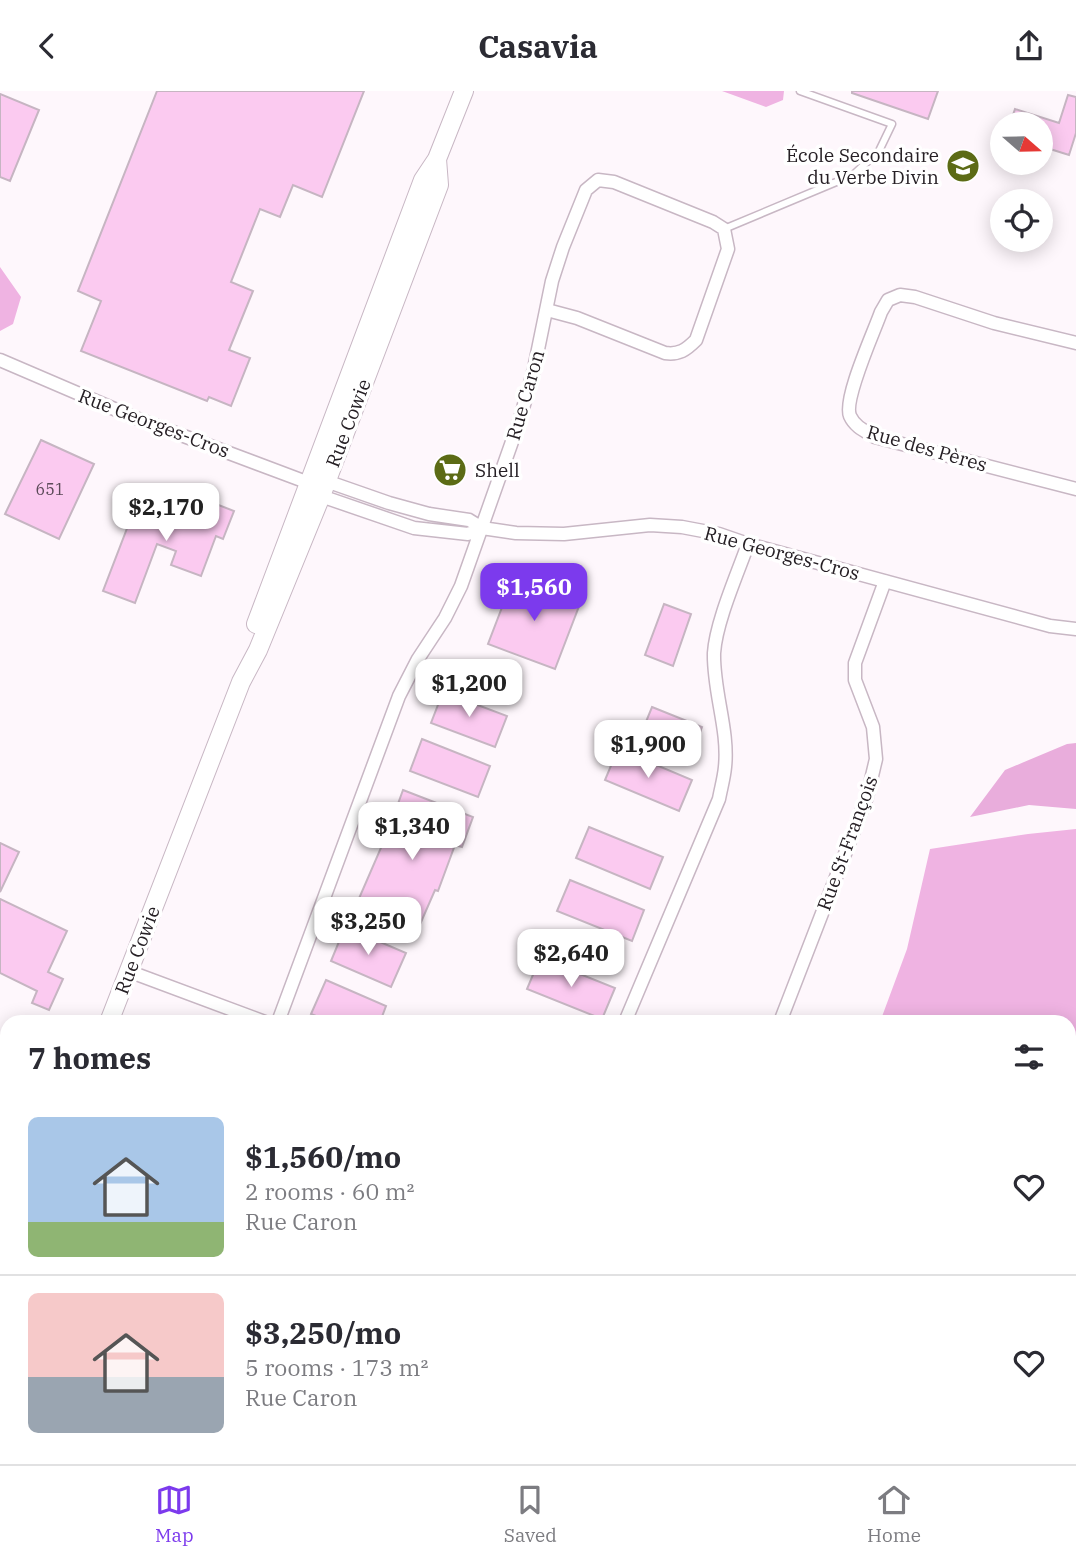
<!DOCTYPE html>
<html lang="en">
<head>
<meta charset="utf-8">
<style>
  body { margin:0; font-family:"IBM Plex Serif",serif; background:#f7f7f7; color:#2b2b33; height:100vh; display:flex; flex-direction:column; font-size:26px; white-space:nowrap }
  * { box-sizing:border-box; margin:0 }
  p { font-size:23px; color:#7c7c81 }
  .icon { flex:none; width:38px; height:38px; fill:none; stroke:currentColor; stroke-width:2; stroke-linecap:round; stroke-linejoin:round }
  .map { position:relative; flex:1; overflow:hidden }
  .details { position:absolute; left:0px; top:924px; width:1076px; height:450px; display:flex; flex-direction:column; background:#fff; border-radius:21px 21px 0 0; box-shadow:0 4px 18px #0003 }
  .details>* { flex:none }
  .needle { width:46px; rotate:110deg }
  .controls { position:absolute; left:990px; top:21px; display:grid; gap:14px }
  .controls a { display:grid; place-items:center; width:63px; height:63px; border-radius:50%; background:#fff; box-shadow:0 4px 18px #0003; font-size:35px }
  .price { position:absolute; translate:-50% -60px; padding:0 16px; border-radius:14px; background:#fff; color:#222; font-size:23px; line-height:46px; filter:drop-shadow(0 2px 4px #0008) }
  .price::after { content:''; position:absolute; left:50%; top:42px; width:21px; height:16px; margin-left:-10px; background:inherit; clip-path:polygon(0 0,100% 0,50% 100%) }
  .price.active { background:#7c3aed; color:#fff }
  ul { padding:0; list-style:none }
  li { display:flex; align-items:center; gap:21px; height:175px; padding:0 28px }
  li+li { border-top:2px solid #e1e1e2 }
  li span { display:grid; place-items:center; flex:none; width:196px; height:140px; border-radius:10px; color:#555 }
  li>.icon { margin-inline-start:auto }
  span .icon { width:84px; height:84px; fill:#fffc; stroke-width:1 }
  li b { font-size:30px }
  h2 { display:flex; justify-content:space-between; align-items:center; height:84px; padding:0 28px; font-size:30px }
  header { display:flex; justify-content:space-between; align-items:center; height:91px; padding:0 28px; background:#fff; font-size:32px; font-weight:700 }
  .tab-bar { display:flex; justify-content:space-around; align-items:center; height:98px; border-top:2px solid #e1e1e2; background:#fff; font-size:19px; color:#7c7c81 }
  .tab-bar a { display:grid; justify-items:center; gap:4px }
  .tab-bar .active { color:#7c3aed }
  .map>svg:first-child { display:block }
  .forest { fill:#efb3e2 }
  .water { fill:#e9addc }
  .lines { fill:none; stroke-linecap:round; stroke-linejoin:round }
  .stream { stroke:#e9addc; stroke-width:3.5 }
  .building { fill:#fbcaf0; stroke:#c6b5c2; stroke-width:2 }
  .service-casing { stroke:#c8b7c4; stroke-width:9 }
  .minor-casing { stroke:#c8b7c4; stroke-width:15 }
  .secondary-casing { stroke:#c8b7c4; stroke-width:20 }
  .service { stroke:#fff; stroke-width:6 }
  .minor { stroke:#fff; stroke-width:12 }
  .secondary { stroke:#fff; stroke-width:18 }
  .labels { text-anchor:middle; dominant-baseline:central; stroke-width:7; stroke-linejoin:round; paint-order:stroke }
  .number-label { font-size:16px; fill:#5b4a58 }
  .poi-label { font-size:19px; fill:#262025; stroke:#fff; text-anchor:end }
  .street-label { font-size:19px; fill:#262025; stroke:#fff }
</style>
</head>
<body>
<header><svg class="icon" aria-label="back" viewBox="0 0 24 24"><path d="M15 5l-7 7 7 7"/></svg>Casavia<svg class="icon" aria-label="share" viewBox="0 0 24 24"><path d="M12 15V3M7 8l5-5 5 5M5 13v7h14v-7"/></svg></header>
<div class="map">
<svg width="1076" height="1373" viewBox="0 0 1076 1373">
  <rect width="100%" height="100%" fill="#fef7fc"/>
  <!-- forest -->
  <path class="forest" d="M 722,0 L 784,0 L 783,9 L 766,16 Z
    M 0,176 L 21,206 L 13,233 L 0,240 Z
    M 1076,738 L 1076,1322 L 1069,1321 L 1069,931 L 880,931 L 907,858 L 930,758 L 1028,743 Z"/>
  <!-- water -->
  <path class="water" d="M 1076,652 L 1076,718 L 1029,714 L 970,726 L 1005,679 L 1067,653 Z"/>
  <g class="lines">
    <!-- stream -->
    <path class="stream" d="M 1069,1037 L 1076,1038
      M 1069,1288 L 1076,1293"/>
  </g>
  <!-- building -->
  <path class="building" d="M 157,0 L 364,0 L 322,106 L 293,94 L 280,126 L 260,118 L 231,191 L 253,200 L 229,259 L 250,267 L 231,315 L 209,306 L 207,310 L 81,260 L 101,210 L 78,200 Z
    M 852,0 L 938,0 L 928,28 L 852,2 Z
    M 0,3 L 39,19 L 10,90 L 0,86 Z
    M 1068,4 L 1076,6 L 1076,42 L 1069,64 L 1050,58 L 1051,53 L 1041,50 L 1041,33 L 1010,33 L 1015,18 L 1059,32 Z
    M 41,349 L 94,373 L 59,448 L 5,423 Z
    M 190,403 L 234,420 L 223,448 L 216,445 L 201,485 L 171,474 L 176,460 L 157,453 L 135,512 L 103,500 L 136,414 L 180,430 Z
    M 514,485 L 581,510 L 555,578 L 488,553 Z
    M 664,513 L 691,523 L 673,575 L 645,564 Z
    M 443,601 L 507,625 L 495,656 L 431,632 Z
    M 652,616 L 702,636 L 692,663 L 641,643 Z
    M 422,648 L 490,675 L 478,706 L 410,680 Z
    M 618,658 L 692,689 L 679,720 L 605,689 Z
    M 403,699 L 473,726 L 462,756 L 455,754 L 438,800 L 435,799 L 415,845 L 354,819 L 387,743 Z
    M 589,736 L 663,766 L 650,798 L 576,767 Z
    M 0,752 L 19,761 L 0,801 Z
    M 570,789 L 644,819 L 632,850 L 557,820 Z
    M 0,808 L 67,840 L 48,881 L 63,888 L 49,919 L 32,912 L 37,900 L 0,882 Z
    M 345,836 L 406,862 L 391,896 L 331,870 Z
    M 540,867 L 615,897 L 602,928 L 527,898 Z
    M 326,889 L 386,915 L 380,931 L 331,931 L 311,923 Z"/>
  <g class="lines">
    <defs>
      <path id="service" d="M 724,138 L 853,84 L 879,60 L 892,33 L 800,0"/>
      <path id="minor" d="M 1076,252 L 994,232 L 915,206 L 900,204 L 888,209 L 881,221 C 874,241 843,308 850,325 C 855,336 865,340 875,346 L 1076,398
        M 0,269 L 133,326 L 309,392 L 326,390 L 389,412 L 429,423 L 469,429 L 482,437 L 516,442 L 564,443 L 650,434 L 682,436 L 719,443 L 748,453 L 1050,535 L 1076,538
        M 316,400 L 321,405 L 414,437 L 468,443 L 482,437
        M 128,880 L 265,931
        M 278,931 L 399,605 L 418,568 L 445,527 L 461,495 L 520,328 L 534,278 L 552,190 L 563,156 L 586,99 L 598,89 L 614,91 L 713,131 L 724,138 L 728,158 L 696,249 C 686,259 679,264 665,262 L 577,227 L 547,219
        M 625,931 L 719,708 C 721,697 724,687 725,676 C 729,639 713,600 714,562 C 716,531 737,484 748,453
        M 780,931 L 867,706 L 876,668 L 873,636 L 855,589 L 855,572 L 885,490
        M 0,1010 L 7,1013
        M 0,1253 L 7,1254
        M 777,1367 L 820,1373
        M 134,1373 L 136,1367
        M 688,1373 L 689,1367"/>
      <path id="secondary" d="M 256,533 L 423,89 L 437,68 L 464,0
        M 109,931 L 241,591 L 258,559 L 321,405 L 439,94 L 437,68
        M 0,1228 L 6,1209"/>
    </defs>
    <!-- service casing -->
    <use href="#service" class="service-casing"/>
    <!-- minor casing -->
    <use href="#minor" class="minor-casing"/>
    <!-- secondary casing -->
    <use href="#secondary" class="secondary-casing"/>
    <!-- service -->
    <use href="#service" class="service"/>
    <!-- minor -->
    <use href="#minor" class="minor"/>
    <!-- secondary -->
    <use href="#secondary" class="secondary"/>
  </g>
  <!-- icons -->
  <defs>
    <symbol id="school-disc" viewBox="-11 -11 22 22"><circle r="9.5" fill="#5c6b15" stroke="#fff"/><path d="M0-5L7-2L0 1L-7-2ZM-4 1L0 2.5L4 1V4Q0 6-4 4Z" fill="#fff"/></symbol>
    <symbol id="supermarket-disc" viewBox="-11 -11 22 22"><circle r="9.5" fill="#5c6b15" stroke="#fff"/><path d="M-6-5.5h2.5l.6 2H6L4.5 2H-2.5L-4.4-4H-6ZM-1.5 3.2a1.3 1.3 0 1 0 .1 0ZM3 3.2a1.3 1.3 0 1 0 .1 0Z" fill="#fff"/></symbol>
  </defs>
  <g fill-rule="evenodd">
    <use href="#school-disc" x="944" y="56" width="38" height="38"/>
    <use href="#supermarket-disc" x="431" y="360" width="38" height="38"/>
  </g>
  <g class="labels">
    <!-- number labels -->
    <g class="number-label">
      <text x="50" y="398">651</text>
    </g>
    <!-- poi labels -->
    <g class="poi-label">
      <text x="939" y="64">École Secondaire<tspan x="939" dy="22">du Verbe Divin</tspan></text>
      <text x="475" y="379" text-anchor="start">Shell</text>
    </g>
    <!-- street labels -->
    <g class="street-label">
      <text transform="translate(525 304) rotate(-74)">Rue Caron</text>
      <text transform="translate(154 332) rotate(21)">Rue Georges-Cros</text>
      <text transform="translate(348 332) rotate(-69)">Rue Cowie</text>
      <text transform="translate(927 357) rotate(16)">Rue des Pères</text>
      <text transform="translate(782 462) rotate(15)">Rue Georges-Cros</text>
      <text transform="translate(847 752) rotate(-70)">Rue St-François</text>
      <text transform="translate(137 859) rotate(-69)">Rue Cowie</text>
    </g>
  </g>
</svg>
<div class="controls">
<a><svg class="needle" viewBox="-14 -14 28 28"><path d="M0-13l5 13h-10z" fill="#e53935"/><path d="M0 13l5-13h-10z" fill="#7c7c81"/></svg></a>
<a><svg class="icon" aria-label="locate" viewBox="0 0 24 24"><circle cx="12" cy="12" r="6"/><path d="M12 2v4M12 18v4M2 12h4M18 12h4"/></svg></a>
</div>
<b class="price" style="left:166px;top:452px">$2,170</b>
<b class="price active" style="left:534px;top:532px">$1,560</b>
<b class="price" style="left:469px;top:628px">$1,200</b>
<b class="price" style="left:648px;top:689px">$1,900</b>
<b class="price" style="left:412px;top:771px">$1,340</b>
<b class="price" style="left:368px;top:866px">$3,250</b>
<b class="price" style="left:571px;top:898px">$2,640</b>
<section class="details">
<h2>7 homes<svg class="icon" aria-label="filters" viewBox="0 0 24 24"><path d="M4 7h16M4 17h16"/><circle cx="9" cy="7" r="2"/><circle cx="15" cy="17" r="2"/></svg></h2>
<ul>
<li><span style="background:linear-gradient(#a9c7e8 75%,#8fb573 0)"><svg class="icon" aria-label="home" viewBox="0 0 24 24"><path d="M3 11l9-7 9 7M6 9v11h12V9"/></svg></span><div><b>$1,560/mo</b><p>2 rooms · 60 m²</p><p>Rue Caron</p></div><svg class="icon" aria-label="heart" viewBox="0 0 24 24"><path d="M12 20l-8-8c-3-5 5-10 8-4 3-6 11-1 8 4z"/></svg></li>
<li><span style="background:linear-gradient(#f6c9c9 60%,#9aa5b1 0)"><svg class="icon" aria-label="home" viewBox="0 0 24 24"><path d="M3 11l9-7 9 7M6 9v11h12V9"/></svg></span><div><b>$3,250/mo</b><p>5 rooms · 173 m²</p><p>Rue Caron</p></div><svg class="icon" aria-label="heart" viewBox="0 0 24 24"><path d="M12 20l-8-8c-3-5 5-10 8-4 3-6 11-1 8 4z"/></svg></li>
</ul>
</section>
</div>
<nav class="tab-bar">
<a class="active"><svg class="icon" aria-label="map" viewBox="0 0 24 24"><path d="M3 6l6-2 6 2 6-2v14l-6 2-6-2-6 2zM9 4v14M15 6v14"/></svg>Map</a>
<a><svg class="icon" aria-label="saved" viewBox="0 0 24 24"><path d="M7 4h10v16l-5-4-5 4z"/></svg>Saved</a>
<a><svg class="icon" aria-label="home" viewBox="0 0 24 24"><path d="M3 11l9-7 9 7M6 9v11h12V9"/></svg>Home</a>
</nav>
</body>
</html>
